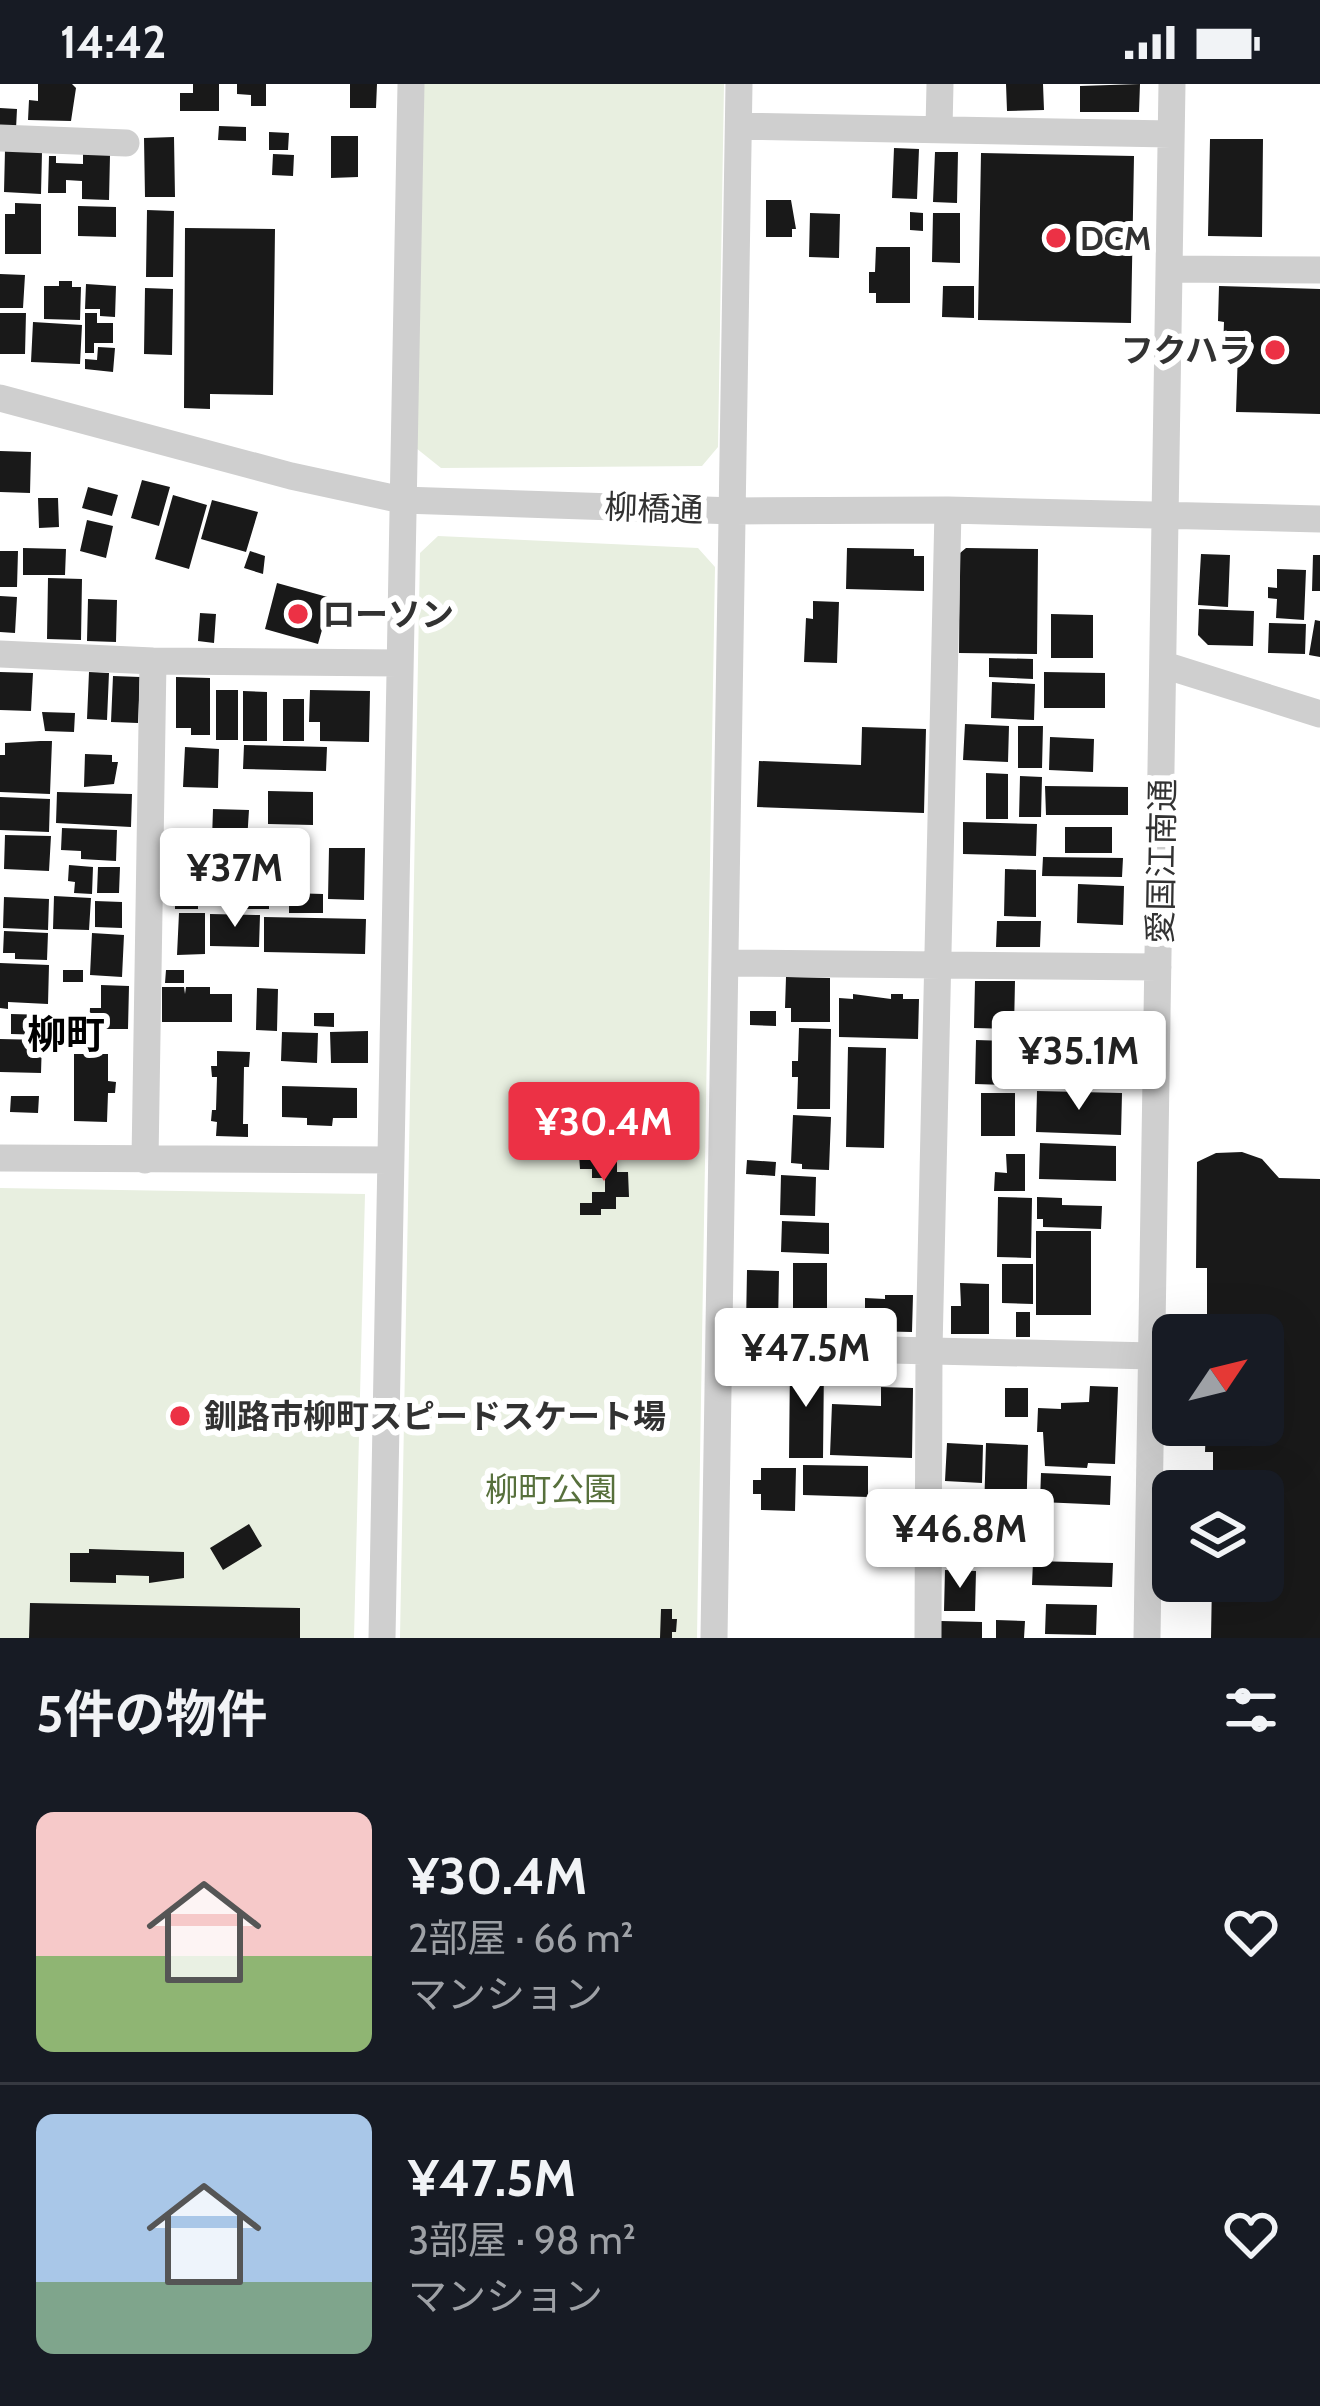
<!DOCTYPE html>
<html lang="ja">
<head>
<meta charset="utf-8">
<style>
  body { margin:0; font-family:Cabin,"Noto Sans JP",sans-serif; background:#242831; color:#f1f3f6; height:100vh; display:flex; flex-direction:column; font-size:45px; white-space:nowrap }
  * { box-sizing:border-box; margin:0 }
  p { font-size:39px; color:#9ea1a6 }
  .icon { flex:none; width:66px; height:66px; fill:none; stroke:currentColor; stroke-width:2; stroke-linecap:round; stroke-linejoin:round }
  .map { position:relative; height:1554px; overflow:hidden }
  .side { display:flex; flex-direction:column; background:#171b24; flex:1 }
  .side>* { flex:none }
  .needle { width:78px; rotate:55deg }
  .controls { position:absolute; left:1152px; top:1230px; display:grid; gap:24px }
  .controls a { display:grid; place-items:center; width:132px; height:132px; border-radius:18px; background:#171b24; box-shadow:0 12px 48px #0002; font-size:60px }
  .price { position:absolute; translate:-50% -102px; padding:0 27px; border-radius:12px; background:#fff; color:#222; font-size:39px; line-height:78px; filter:drop-shadow(0 3px 6px #0008) }
  .price::after { content:''; position:absolute; left:50%; top:72px; width:36px; height:27px; margin-left:-18px; background:inherit; clip-path:polygon(0 0,100% 0,50% 100%) }
  .price.on { background:#ec3145; color:#fff }
  ul { padding:0; list-style:none }
  li { display:flex; align-items:center; gap:36px; height:300px; padding:0 36px }
  li+li { border-top:3px solid #363941 }
  li span { display:grid; place-items:center; flex:none; width:336px; height:240px; border-radius:18px; color:#555 }
  li>.icon { margin-inline-start:auto }
  span .icon { width:144px; height:144px; fill:#fffc; stroke-width:1 }
  li b { font-size:51px }
  h2 { display:flex; justify-content:space-between; align-items:center; height:144px; padding:0 36px; font-size:51px }
  .status { display:flex; justify-content:space-between; align-items:center; height:84px; padding:0 60px; background:#171b24; direction:ltr }
  .status svg { height:33px; fill:currentColor }
  .map>svg:first-child { display:block }
  .green { fill:#e8efe0 }
  .building { fill:#191919 }
  .lines { fill:none; stroke-linecap:round; stroke-linejoin:round }
  .minor { stroke:#cfcfcf; stroke-width:27 }
  .poi-dot { fill:#ec3145; stroke:#fff; stroke-width:4.5 }
  .labels { text-anchor:middle; dominant-baseline:central; stroke-width:12; stroke-linejoin:round; paint-order:stroke }
  .poi-label { font-size:33px; font-weight:bold; fill:#323232; stroke:#fff; text-anchor:start }
  .street-label { font-size:33px; fill:#323232; stroke:#fff }
  .park-label { font-size:33px; fill:#57703c; stroke:#fff }
  .quarter-label { font-size:39px; font-weight:bold; fill:#000; stroke:#fff }
</style>
</head>
<body>
<div class="status"><b>14:42</b><svg viewBox="0 0 49 12"><path d="M0 12V9h3v3zM5 12V6h3v6zM10 12V3h3v9zM15 12V0h3v12zM26 1h20v11H26zM47 4h2v5h-2z"/></svg></div>
<div class="map">
<svg width="1320" height="1554" viewBox="0 0 1320 1554">
  <rect width="100%" height="100%" fill="#fff"/>
  <!-- green -->
  <path class="green" d="M 424,0 L 724,0 L 718,363 L 702,382 L 441,384 L 416,364 Z
    M 438,452 L 698,464 L 715,483 L 697,1554 L 400,1554 L 420,469 Z
    M 0,1104 L 365,1110 L 354,1554 L 0,1554 Z"/>
  <!-- building -->
  <path class="building" d="M 38,0 L 72,0 L 76,4 L 71,37 L 28,36 L 29,16 L 38,17 Z
    M 193,0 L 219,0 L 219,27 L 180,27 L 180,9 L 193,9 Z
    M 237,0 L 266,0 L 266,22 L 251,22 L 251,11 L 237,10 Z
    M 350,0 L 377,0 L 376,24 L 350,24 Z
    M 1006,0 L 1043,0 L 1044,26 L 1007,27 Z
    M 1140,0 L 1139,28 L 1080,28 L 1080,2 Z
    M 0,24 L 17,25 L 16,45 L 0,44 Z
    M 219,42 L 246,43 L 246,57 L 218,56 Z
    M 269,48 L 289,49 L 288,66 L 269,66 Z
    M 331,52 L 358,52 L 358,93 L 331,94 Z
    M 174,53 L 175,113 L 145,113 L 144,54 Z
    M 1210,55 L 1263,55 L 1262,153 L 1208,152 Z
    M 894,64 L 919,65 L 917,115 L 892,114 Z
    M 5,66 L 42,68 L 41,110 L 4,108 Z
    M 935,68 L 958,68 L 957,119 L 933,118 Z
    M 981,69 L 1134,72 L 1131,239 L 978,236 Z
    M 83,70 L 110,71 L 109,116 L 82,115 L 82,97 L 66,96 L 66,109 L 48,109 L 49,72 L 56,72 L 56,79 L 83,80 Z
    M 273,70 L 294,71 L 293,92 L 272,91 Z
    M 766,116 L 791,116 L 796,145 L 792,145 L 792,153 L 766,153 Z
    M 15,119 L 41,120 L 41,170 L 5,170 L 5,130 L 15,130 Z
    M 78,122 L 116,123 L 116,153 L 78,152 Z
    M 147,126 L 174,127 L 173,193 L 146,193 Z
    M 910,128 L 923,129 L 923,147 L 910,146 Z
    M 810,129 L 840,130 L 839,174 L 809,173 Z
    M 933,129 L 960,129 L 960,179 L 932,178 Z
    M 185,144 L 275,145 L 273,311 L 210,310 L 210,325 L 184,324 Z
    M 876,163 L 910,163 L 910,219 L 876,219 L 876,209 L 869,209 L 869,188 L 875,188 Z
    M 0,190 L 25,191 L 23,224 L 0,224 Z
    M 59,197 L 72,197 L 72,203 L 81,203 L 80,236 L 44,235 L 44,202 L 59,202 Z
    M 86,200 L 116,202 L 115,233 L 100,232 L 100,225 L 85,225 Z
    M 943,202 L 974,202 L 974,234 L 942,233 Z
    M 1219,202 L 1320,205 L 1320,330 L 1236,328 L 1238,266 L 1223,266 L 1224,238 L 1218,237 Z
    M 145,204 L 173,205 L 172,271 L 144,270 Z
    M 0,229 L 26,229 L 25,270 L 0,270 Z
    M 85,229 L 97,229 L 97,239 L 113,239 L 113,259 L 94,259 L 94,269 L 85,269 Z
    M 33,238 L 82,241 L 80,280 L 31,278 Z
    M 98,263 L 115,264 L 113,288 L 85,285 L 85,275 L 97,276 Z
    M 0,367 L 31,368 L 30,409 L 0,408 Z
    M 142,396 L 170,403 L 159,442 L 131,434 Z
    M 88,403 L 118,411 L 112,432 L 82,424 Z
    M 173,411 L 207,421 L 189,485 L 155,475 Z
    M 38,414 L 58,414 L 59,443 L 39,444 Z
    M 212,416 L 258,428 L 246,468 L 201,455 Z
    M 87,436 L 113,442 L 106,474 L 80,467 Z
    M 23,464 L 66,465 L 65,491 L 23,491 Z
    M 847,464 L 914,465 L 914,472 L 924,472 L 924,507 L 846,505 Z
    M 966,464 L 1038,465 L 1037,570 L 959,569 L 960,469 Z
    M 0,467 L 18,467 L 17,503 L 0,503 Z
    M 250,467 L 265,472 L 263,490 L 244,484 Z
    M 1201,470 L 1230,471 L 1228,523 L 1198,521 Z
    M 1313,471 L 1320,471 L 1320,507 L 1312,507 Z
    M 1277,485 L 1306,486 L 1304,536 L 1276,534 L 1277,515 L 1268,514 L 1268,503 L 1277,504 Z
    M 48,494 L 82,495 L 81,556 L 47,555 Z
    M 277,499 L 331,514 L 318,560 L 265,545 Z
    M 0,512 L 17,513 L 15,549 L 0,548 Z
    M 88,515 L 117,516 L 116,558 L 87,557 Z
    M 813,517 L 839,518 L 837,579 L 804,578 L 806,534 L 813,535 Z
    M 1199,525 L 1254,527 L 1253,562 L 1208,561 L 1198,551 Z
    M 200,529 L 216,530 L 214,559 L 198,557 Z
    M 1051,530 L 1093,531 L 1093,574 L 1051,574 Z
    M 1315,536 L 1320,537 L 1320,573 L 1309,571 Z
    M 1269,539 L 1306,540 L 1305,570 L 1268,569 Z
    M 989,574 L 1033,575 L 1033,595 L 989,593 Z
    M 0,588 L 33,589 L 31,627 L 0,626 Z
    M 89,588 L 109,589 L 107,636 L 87,635 Z
    M 1044,588 L 1105,589 L 1105,624 L 1044,624 Z
    M 113,592 L 140,593 L 138,639 L 111,638 Z
    M 176,593 L 210,594 L 210,651 L 191,651 L 191,644 L 176,644 Z
    M 992,598 L 1035,600 L 1034,636 L 991,634 Z
    M 216,606 L 238,606 L 238,656 L 216,656 Z
    M 310,606 L 370,607 L 369,658 L 320,657 L 320,638 L 309,638 Z
    M 243,607 L 267,608 L 267,657 L 243,657 Z
    M 283,615 L 304,615 L 304,657 L 283,657 Z
    M 42,628 L 75,629 L 74,648 L 45,647 Z
    M 965,640 L 1009,642 L 1008,678 L 963,676 Z
    M 1018,642 L 1043,642 L 1042,684 L 1018,684 Z
    M 862,643 L 926,645 L 924,729 L 757,723 L 759,677 L 861,681 Z
    M 1050,653 L 1094,655 L 1093,688 L 1049,686 Z
    M 40,657 L 52,657 L 50,710 L 0,708 L 0,671 L 5,671 L 5,659 Z
    M 244,661 L 327,663 L 326,687 L 243,685 Z
    M 185,663 L 219,665 L 218,704 L 183,703 Z
    M 85,670 L 112,671 L 112,678 L 118,678 L 114,700 L 84,703 Z
    M 986,689 L 1008,690 L 1008,735 L 986,735 Z
    M 1020,692 L 1042,693 L 1041,733 L 1019,733 Z
    M 1045,702 L 1128,703 L 1128,731 L 1046,731 Z
    M 268,707 L 313,708 L 313,741 L 268,740 Z
    M 57,708 L 132,710 L 131,743 L 56,739 Z
    M 0,713 L 50,715 L 49,748 L 0,746 Z
    M 213,725 L 249,726 L 247,757 L 212,755 Z
    M 963,738 L 1037,740 L 1036,772 L 963,770 Z
    M 1065,743 L 1112,743 L 1112,769 L 1065,769 Z
    M 62,744 L 117,746 L 116,777 L 81,775 L 81,767 L 61,766 Z
    M 5,751 L 51,752 L 49,787 L 4,785 Z
    M 181,763 L 222,763 L 222,791 L 181,791 Z
    M 329,764 L 365,764 L 364,816 L 328,815 Z
    M 229,770 L 258,770 L 258,790 L 269,790 L 269,825 L 229,825 Z
    M 1043,773 L 1123,774 L 1122,793 L 1042,792 Z
    M 69,781 L 93,783 L 92,810 L 74,809 L 75,798 L 68,797 Z
    M 98,783 L 120,783 L 119,809 L 97,809 Z
    M 1005,785 L 1036,786 L 1036,833 L 1004,832 Z
    M 1078,800 L 1124,802 L 1123,841 L 1077,839 Z
    M 289,809 L 323,810 L 323,829 L 289,829 Z
    M 54,812 L 91,814 L 89,846 L 53,845 Z
    M 4,813 L 49,815 L 48,846 L 3,844 Z
    M 175,813 L 198,813 L 198,825 L 175,825 Z
    M 95,817 L 122,818 L 122,844 L 95,843 Z
    M 179,829 L 205,829 L 205,870 L 177,871 Z
    M 210,830 L 260,831 L 259,863 L 210,862 Z
    M 264,833 L 366,835 L 365,870 L 264,868 Z
    M 997,837 L 1041,837 L 1040,863 L 996,863 Z
    M 4,847 L 48,849 L 47,876 L 15,875 L 15,869 L 3,869 Z
    M 92,849 L 124,851 L 122,893 L 90,891 Z
    M 0,879 L 49,881 L 48,920 L 8,918 L 8,925 L 0,924 Z
    M 63,886 L 83,886 L 83,898 L 63,898 Z
    M 166,886 L 184,886 L 184,899 L 165,899 Z
    M 786,893 L 830,894 L 830,938 L 791,938 L 791,924 L 785,924 Z
    M 975,897 L 1015,897 L 1014,945 L 974,944 Z
    M 101,901 L 129,902 L 128,945 L 89,945 L 90,924 L 101,924 Z
    M 162,903 L 184,903 L 185,910 L 186,903 L 210,903 L 210,910 L 232,910 L 232,938 L 162,938 Z
    M 257,904 L 278,905 L 277,947 L 256,946 Z
    M 853,910 L 891,915 L 891,910 L 903,910 L 903,915 L 919,915 L 918,955 L 839,953 L 839,914 L 853,915 Z
    M 750,927 L 776,927 L 776,942 L 750,941 Z
    M 314,929 L 334,929 L 334,943 L 314,942 Z
    M 11,930 L 47,931 L 47,951 L 11,950 Z
    M 799,944 L 831,945 L 830,1025 L 797,1025 L 798,993 L 792,993 L 792,977 L 798,977 Z
    M 368,947 L 368,979 L 331,979 L 330,948 Z
    M 282,948 L 318,949 L 317,979 L 281,977 Z
    M 0,955 L 42,956 L 41,989 L 0,988 Z
    M 976,956 L 1007,957 L 1006,1001 L 975,1000 Z
    M 848,963 L 886,964 L 884,1064 L 846,1063 Z
    M 1053,964 L 1121,966 L 1120,1005 L 1052,1004 Z
    M 217,967 L 250,968 L 249,983 L 244,983 L 243,1040 L 248,1040 L 248,1053 L 216,1052 L 217,1038 L 211,1037 L 212,1026 L 216,1026 L 217,993 L 212,993 L 211,982 L 217,982 Z
    M 74,970 L 108,970 L 108,997 L 116,998 L 115,1009 L 108,1009 L 107,1038 L 74,1037 Z
    M 282,1002 L 357,1004 L 357,1034 L 333,1034 L 332,1042 L 307,1041 L 307,1034 L 282,1033 Z
    M 1037,1007 L 1122,1009 L 1121,1051 L 1036,1048 Z
    M 981,1009 L 1015,1009 L 1015,1052 L 981,1052 Z
    M 11,1012 L 39,1012 L 38,1029 L 10,1028 Z
    M 793,1031 L 831,1033 L 829,1086 L 802,1085 L 802,1080 L 791,1079 Z
    M 1040,1059 L 1116,1062 L 1116,1097 L 1039,1095 Z
    M 1242,1068 L 1262,1075 L 1279,1094 L 1320,1095 L 1320,1554 L 1211,1554 L 1212,1497 L 1263,1497 L 1263,1407 L 1213,1407 L 1213,1368 L 1205,1368 L 1206,1341 L 1263,1341 L 1263,1251 L 1207,1251 L 1207,1184 L 1196,1184 L 1197,1078 L 1216,1069 Z
    M 579,1070 L 599,1070 L 599,1077 L 617,1077 L 617,1088 L 628,1088 L 629,1113 L 616,1113 L 616,1125 L 601,1125 L 601,1131 L 580,1131 L 580,1119 L 592,1119 L 592,1108 L 605,1108 L 605,1094 L 592,1094 L 592,1085 L 580,1085 Z
    M 1006,1070 L 1025,1070 L 1025,1107 L 994,1107 L 995,1088 L 1007,1089 Z
    M 747,1076 L 776,1078 L 775,1092 L 746,1090 Z
    M 781,1091 L 816,1093 L 815,1132 L 780,1131 Z
    M 998,1113 L 1032,1114 L 1031,1174 L 997,1173 Z
    M 1037,1113 L 1062,1114 L 1062,1121 L 1102,1122 L 1101,1145 L 1043,1143 L 1043,1135 L 1037,1135 Z
    M 782,1137 L 829,1139 L 829,1170 L 781,1168 Z
    M 1036,1147 L 1091,1147 L 1091,1231 L 1036,1231 Z
    M 793,1179 L 827,1179 L 827,1238 L 793,1238 Z
    M 1002,1180 L 1033,1180 L 1033,1220 L 1002,1219 Z
    M 747,1186 L 779,1187 L 778,1242 L 746,1241 Z
    M 960,1199 L 989,1200 L 989,1250 L 951,1250 L 951,1222 L 961,1222 Z
    M 885,1211 L 913,1211 L 912,1248 L 865,1247 L 865,1214 L 885,1215 Z
    M 1016,1228 L 1030,1228 L 1030,1253 L 1016,1253 Z
    M 790,1279 L 824,1279 L 823,1374 L 789,1374 Z
    M 1090,1302 L 1118,1303 L 1115,1380 L 1088,1379 L 1087,1384 L 1045,1382 L 1043,1348 L 1037,1348 L 1038,1324 L 1061,1325 L 1061,1319 L 1089,1318 Z
    M 881,1303 L 913,1304 L 912,1374 L 830,1371 L 832,1320 L 881,1322 Z
    M 1005,1304 L 1028,1304 L 1028,1333 L 1005,1333 Z
    M 947,1359 L 983,1361 L 982,1399 L 945,1397 Z
    M 986,1359 L 1028,1361 L 1025,1482 L 945,1479 L 946,1458 L 971,1459 L 971,1464 L 983,1464 Z
    M 803,1381 L 868,1382 L 868,1413 L 803,1411 Z
    M 761,1384 L 796,1384 L 795,1427 L 761,1426 L 761,1410 L 753,1410 L 753,1396 L 761,1396 Z
    M 1041,1389 L 1111,1392 L 1110,1421 L 1040,1418 Z
    M 249,1440 L 262,1462 L 223,1486 L 210,1464 Z
    M 89,1465 L 184,1468 L 184,1494 L 149,1499 L 149,1492 L 116,1491 L 116,1499 L 70,1498 L 70,1469 L 89,1469 Z
    M 1033,1477 L 1113,1479 L 1112,1503 L 1032,1501 Z
    M 945,1486 L 976,1487 L 975,1527 L 944,1527 Z
    M 30,1519 L 300,1524 L 300,1554 L 29,1554 Z
    M 1046,1520 L 1097,1521 L 1096,1551 L 1045,1550 Z
    M 661,1525 L 672,1525 L 672,1535 L 677,1535 L 676,1548 L 672,1548 L 672,1554 L 660,1554 Z
    M 996,1536 L 1025,1537 L 1024,1554 L 996,1554 Z
    M 941,1537 L 982,1538 L 982,1554 L 941,1554 Z"/>
  <g class="lines">
    <!-- minor -->
    <path class="minor" d="M 739,42 L 1171,50
      M 939,45 L 940,0
      M 0,54 L 126,59
      M 1171,185 L 1320,186
      M 0,314 L 291,392 L 402,416 L 735,427 L 948,426 L 1320,435
      M 0,570 L 153,577 L 398,579
      M 1164,581 L 1320,630
      M 726,879 L 1158,883
      M 0,1074 L 391,1076
      M 145,1076 L 153,577
      M 719,1262 L 1153,1272
      M 382,1554 L 411,0
      M 714,1554 L 739,0
      M 928,1554 L 929,1266 L 948,426
      M 1147,1554 L 1172,0"/>
  </g>
  <!-- markers -->
  <g class="poi-dot">
    <circle cx="1056" cy="154" r="12"/>
    <circle cx="1275" cy="266" r="12"/>
    <circle cx="298" cy="530" r="12"/>
    <circle cx="180" cy="1332" r="12"/>
  </g>
  <g class="labels">
    <!-- poi labels -->
    <g class="poi-label">
      <text x="1080" y="154">DCM</text>
      <text x="1251" y="266" text-anchor="end">フクハラ</text>
      <text x="322" y="530">ローソン</text>
      <text x="204" y="1332">釧路市柳町スピードスケート場</text>
    </g>
    <!-- street labels -->
    <g class="street-label">
      <text transform="translate(654 424) rotate(2)">柳橋通</text>
      <text transform="translate(1161 777) rotate(-89)">愛国江南通</text>
    </g>
    <!-- park labels -->
    <g class="park-label">
      <text x="551" y="1405">柳町公園</text>
    </g>
    <!-- quarter labels -->
    <g class="quarter-label">
      <text x="66" y="950">柳町</text>
    </g>
  </g>
</svg>
<div class="controls">
<a><svg class="needle" viewBox="-14 -14 28 28"><path d="M0-13l5 13h-10z" fill="#e53935"/><path d="M0 13l5-13h-10z" fill="#9ea1a6"/></svg></a>
<a><svg class="icon" aria-label="layers" viewBox="0 0 24 24"><path d="M12 4l9 5-9 5-9-5zM3 14l9 5 9-5"/></svg></a>
</div>
<b class="price" style="left:235px;top:846px">¥37M</b>
<b class="price" style="left:1079px;top:1029px">¥35.1M</b>
<b class="price on" style="left:604px;top:1100px">¥30.4M</b>
<b class="price" style="left:806px;top:1326px">¥47.5M</b>
<b class="price" style="left:960px;top:1507px">¥46.8M</b>
</div>
<section class="side">
<h2>5件の物件<svg class="icon" aria-label="filters" viewBox="0 0 24 24"><path d="M4 7h16M4 17h16"/><circle cx="9" cy="7" r="2"/><circle cx="15" cy="17" r="2"/></svg></h2>
<ul>
<li><span style="background:linear-gradient(#f6c9c9 60%,#8fb573 0)"><svg class="icon" aria-label="home" viewBox="0 0 24 24"><path d="M3 11l9-7 9 7M6 9v11h12V9"/></svg></span><div><b>¥30.4M</b><p>2部屋 · 66 m²</p><p>マンション</p></div><svg class="icon" aria-label="heart" viewBox="0 0 24 24"><path d="M12 20l-8-8c-3-5 5-10 8-4 3-6 11-1 8 4z"/></svg></li>
<li><span style="background:linear-gradient(#a9c7e8 70%,#7fa58c 0)"><svg class="icon" aria-label="home" viewBox="0 0 24 24"><path d="M3 11l9-7 9 7M6 9v11h12V9"/></svg></span><div><b>¥47.5M</b><p>3部屋 · 98 m²</p><p>マンション</p></div><svg class="icon" aria-label="heart" viewBox="0 0 24 24"><path d="M12 20l-8-8c-3-5 5-10 8-4 3-6 11-1 8 4z"/></svg></li>
</ul>
</section>
</body>
</html>
